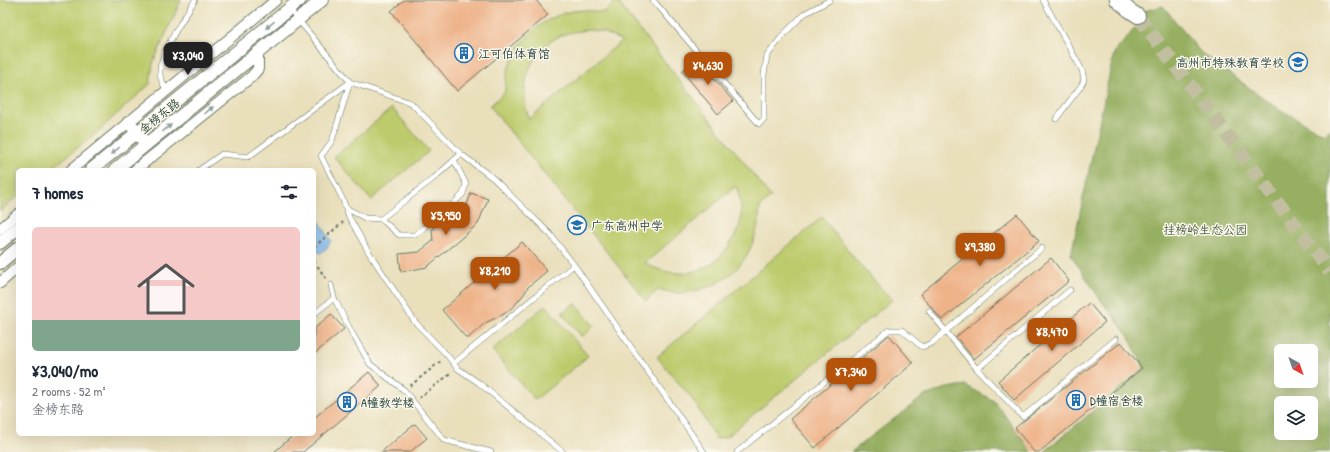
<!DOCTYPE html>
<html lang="en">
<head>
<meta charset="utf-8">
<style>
  body { margin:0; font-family:"Patrick Hand","LXGW WenKai TC",sans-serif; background:#f2f2f3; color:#1f2937; height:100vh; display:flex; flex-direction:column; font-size:15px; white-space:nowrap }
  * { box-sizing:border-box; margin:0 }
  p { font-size:13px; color:#747a83 }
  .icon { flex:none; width:22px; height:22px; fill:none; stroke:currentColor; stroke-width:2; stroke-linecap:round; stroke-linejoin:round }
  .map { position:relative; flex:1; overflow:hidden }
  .details { position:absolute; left:16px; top:168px; width:300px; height:268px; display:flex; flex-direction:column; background:#fff; border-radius:6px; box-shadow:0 4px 16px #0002 }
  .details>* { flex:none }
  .needle { width:26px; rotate:140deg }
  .fabs { position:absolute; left:1274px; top:344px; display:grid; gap:8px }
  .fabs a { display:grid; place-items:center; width:44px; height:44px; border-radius:6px; background:#fff; box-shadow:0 4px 16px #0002; font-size:20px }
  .price { position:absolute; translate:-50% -34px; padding:0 9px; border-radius:8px; background:#b45309; color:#fff; font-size:13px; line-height:26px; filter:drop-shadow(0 1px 2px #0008) }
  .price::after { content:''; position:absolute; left:50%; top:24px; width:12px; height:9px; margin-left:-6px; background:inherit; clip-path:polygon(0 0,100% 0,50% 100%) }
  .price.active { background:#222; color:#fff }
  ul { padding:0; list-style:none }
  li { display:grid; align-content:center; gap:8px; height:212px; padding:0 16px }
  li+li { border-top:1px solid #e0e1e3 }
  li span { display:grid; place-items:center; height:124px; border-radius:6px; color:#555 }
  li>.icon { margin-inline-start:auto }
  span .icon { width:72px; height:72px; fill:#fffc; stroke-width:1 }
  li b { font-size:17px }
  h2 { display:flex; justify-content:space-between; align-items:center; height:48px; padding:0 16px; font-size:17px }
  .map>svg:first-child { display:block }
  .green { fill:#bdcb6c; stroke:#6e8450; fill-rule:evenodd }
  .forest { fill:#96af60; stroke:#5a764a; fill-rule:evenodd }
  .water { fill:#79b3ea; stroke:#4c788f }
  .building { fill:#eeb389 }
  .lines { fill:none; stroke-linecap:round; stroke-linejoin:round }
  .secondary-tunnel { stroke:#c1bfa0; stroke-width:14; stroke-dasharray:14 7; stroke-linecap:butt }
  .service-casing { stroke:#667663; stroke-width:6 }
  .minor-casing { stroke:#667663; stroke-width:12 }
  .tertiary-casing { stroke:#667663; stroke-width:14 }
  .secondary-casing { stroke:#667663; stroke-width:16 }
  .path { stroke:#667663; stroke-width:2; stroke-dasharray:3 3; stroke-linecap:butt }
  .service { stroke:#fff; stroke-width:5 }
  .minor { stroke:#fff; stroke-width:10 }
  .tertiary { stroke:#fff; stroke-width:12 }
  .secondary { stroke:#fff; stroke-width:14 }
  .oneway { fill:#8f9e9a }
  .labels { text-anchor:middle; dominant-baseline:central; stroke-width:3; stroke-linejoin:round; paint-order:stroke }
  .poi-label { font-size:12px; fill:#1f3d34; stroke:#fbf7ec; text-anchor:start }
  .street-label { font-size:12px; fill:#1f3d34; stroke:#fbf7ec }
  .park-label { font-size:12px; fill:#466042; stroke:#fbf7ec }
</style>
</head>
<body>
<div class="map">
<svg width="1330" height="452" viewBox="0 0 1330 452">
  <rect width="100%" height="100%" fill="#fbf7ec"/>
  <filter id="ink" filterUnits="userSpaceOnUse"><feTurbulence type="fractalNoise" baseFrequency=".025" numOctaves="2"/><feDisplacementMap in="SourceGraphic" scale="8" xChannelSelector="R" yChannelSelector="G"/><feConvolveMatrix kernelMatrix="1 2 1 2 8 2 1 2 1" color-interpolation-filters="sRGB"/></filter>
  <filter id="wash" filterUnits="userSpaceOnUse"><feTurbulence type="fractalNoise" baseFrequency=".012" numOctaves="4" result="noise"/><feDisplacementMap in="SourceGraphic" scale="16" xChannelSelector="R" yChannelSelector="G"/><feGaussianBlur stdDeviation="0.9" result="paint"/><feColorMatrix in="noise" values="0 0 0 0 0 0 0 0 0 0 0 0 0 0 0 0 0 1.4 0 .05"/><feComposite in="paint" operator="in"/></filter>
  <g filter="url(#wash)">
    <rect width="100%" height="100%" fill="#e9dfbb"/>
    <!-- green -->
    <path class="green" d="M 0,0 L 181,0 L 153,63 L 150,84 L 96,133 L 50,170 L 18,170 L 18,196 L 0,211 Z
      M 617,1 L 771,197 L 760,207 C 758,249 737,283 694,291 C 689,292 684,293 679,293 C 672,293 665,291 658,290 L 646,301 L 490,106 L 505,92 C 504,51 540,12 582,10 C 589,10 597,12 604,12 ZM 588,30 L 603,32 L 622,41 L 529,119 C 518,87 529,51 560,36 C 569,32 578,31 588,30 ZM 736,186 C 739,195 742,206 741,216 C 741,224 737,232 733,239 C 715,274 677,282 645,263 Z
      M 392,108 L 429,151 L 371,200 L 334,157 Z
      M 822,217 L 859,264 L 892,300 L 726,437 L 716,439 L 693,400 L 657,357 Z
      M 575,303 L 594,326 L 582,337 L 562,313 Z
      M 546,305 L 588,356 L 535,400 L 492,350 Z"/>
    <!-- forest -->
    <path class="forest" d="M 1163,6 L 1201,53 L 1276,107 L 1324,134 L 1330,129 L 1330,452 L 1044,452 L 1144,368 L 1129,337 L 1100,299 L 1071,255 L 1114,53 L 1136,27 L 1144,11 ZM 1281,351 L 1311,351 L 1311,381 L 1281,381 ZM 1281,403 L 1311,403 L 1311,433 L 1281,433 Z
      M 965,385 L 994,401 L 1032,452 L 851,452 L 924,396 L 947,388 Z"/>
    <!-- water -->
    <path class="water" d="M 314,221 L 320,222 L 331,241 L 326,249 L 320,253 L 314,250 Z"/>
    <g id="blocks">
      <!-- building -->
      <path class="building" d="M 404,0 L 536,0 L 548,15 L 457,91 L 391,11 Z
        M 697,59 L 733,101 L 718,114 L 682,71 Z
        M 471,193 L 488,199 L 478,224 L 427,267 L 401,272 L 399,254 L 419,252 L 433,241 L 432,231 L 435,224 L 440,220 L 444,219 L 449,219 L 455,221 L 464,214 Z
        M 1017,214 L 1039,241 L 942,320 L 920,294 Z
        M 522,242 L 547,271 L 528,287 L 524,294 L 514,306 L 504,314 L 485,323 L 467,339 L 442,310 Z
        M 1051,258 L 1069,281 L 974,359 L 956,337 Z
        M 1089,303 L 1105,322 L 1014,400 L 998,381 Z
        M 331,314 L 344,329 L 314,354 L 314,329 Z
        M 889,335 L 913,363 L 815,448 L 790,419 Z
        M 1121,342 L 1142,368 L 1039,452 L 1034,452 L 1015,428 Z
        M 369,372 L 381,386 L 303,452 L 274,452 L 295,434 L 314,434 L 314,418 Z
        M 415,424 L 427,438 L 410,452 L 381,452 Z"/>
    </g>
  </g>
  <g filter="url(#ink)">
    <use href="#blocks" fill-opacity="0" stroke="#667663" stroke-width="1"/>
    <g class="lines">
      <!-- secondary-tunnel -->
      <path class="secondary-tunnel" d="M 1138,16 L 1330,272"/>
      <defs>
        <path id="service" d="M 653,0 L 759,124 L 764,119 L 764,74 L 767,56 L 783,35 L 804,14 L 830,0
          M 1043,0 L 1082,70 L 1084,80 L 1081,86 L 1056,119
          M 290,10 L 350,82 L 411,103 L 461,154 L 494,179 L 550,234 L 574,265 L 704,452
          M 350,82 L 332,141 L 321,156 L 343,200 L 349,217 L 368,251 L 415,322 L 447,355 L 457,368 L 479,383 L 563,452
          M 167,91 C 164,85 160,80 160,74 C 158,55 185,16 195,0
          M 199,170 L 222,154 L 248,157 L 350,82
          M 346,208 L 365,218 L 381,219 L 434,178 L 461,154
          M 381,219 L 399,235 L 415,235 L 451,206 L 463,194 L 466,184 L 454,160
          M 331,285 L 334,298 L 352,333 L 370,364 L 404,390 L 444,440 L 491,452
          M 929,311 L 977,369 L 1023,417 L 1116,339
          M 314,314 L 334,298
          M 454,363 L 574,265
          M 977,369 L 1070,290
          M 737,452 L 889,330 L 902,330 L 922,347 L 932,343 L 1042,248"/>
        <path id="minor" d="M 71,170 L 276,0
          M 135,170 L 251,77 L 258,69 L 258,53
          M 0,229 L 18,214
          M 0,283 L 18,267"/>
        <path id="tertiary" d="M 129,122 L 142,139
          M 91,170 L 300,0
          M 115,170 L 322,0
          M 0,243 L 18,228
          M 0,263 L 18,248"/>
        <path id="secondary" d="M 1117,0 L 1129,10 L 1138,16"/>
      </defs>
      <!-- service casing -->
      <use href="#service" class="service-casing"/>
      <!-- minor casing -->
      <use href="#minor" class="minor-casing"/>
      <!-- tertiary casing -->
      <use href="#tertiary" class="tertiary-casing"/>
      <!-- secondary casing -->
      <use href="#secondary" class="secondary-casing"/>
      <!-- path -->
      <path class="path" d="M 314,247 L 343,222
        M 314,261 L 327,280
        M 410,386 L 442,360
        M 419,398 L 450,374"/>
      <!-- service -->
      <use href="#service" class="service"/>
      <!-- minor -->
      <use href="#minor" class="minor"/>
      <!-- tertiary -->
      <use href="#tertiary" class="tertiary"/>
      <!-- secondary -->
      <use href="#secondary" class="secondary"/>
    </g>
    <!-- one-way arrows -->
    <defs><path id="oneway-solid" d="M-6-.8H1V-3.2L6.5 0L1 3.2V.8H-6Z"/></defs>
    <g class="oneway">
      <use href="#oneway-solid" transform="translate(270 25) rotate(140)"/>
      <use href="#oneway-solid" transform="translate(209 110) rotate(-39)"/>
      <use href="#oneway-solid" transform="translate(167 128) rotate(-39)"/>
      <use href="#oneway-solid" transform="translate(115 151) rotate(141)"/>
    </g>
  </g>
  <!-- icons -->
  <defs>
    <symbol id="building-ring" viewBox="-11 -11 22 22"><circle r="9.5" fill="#fbf7ec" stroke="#1f6fb2" stroke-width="1.5"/><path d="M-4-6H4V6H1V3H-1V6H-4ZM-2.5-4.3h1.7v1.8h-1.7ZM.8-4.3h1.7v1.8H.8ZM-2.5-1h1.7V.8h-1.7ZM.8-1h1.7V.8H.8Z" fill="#1f6fb2"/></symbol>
    <symbol id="school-ring" viewBox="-11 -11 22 22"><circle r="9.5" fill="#fbf7ec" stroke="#1f6fb2" stroke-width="1.5"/><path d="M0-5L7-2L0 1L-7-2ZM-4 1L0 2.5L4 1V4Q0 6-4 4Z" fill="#1f6fb2"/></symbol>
  </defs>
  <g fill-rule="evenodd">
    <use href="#building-ring" x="453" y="42" width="22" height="22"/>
    <use href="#school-ring" x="1287" y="51" width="22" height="22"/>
    <use href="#school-ring" x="566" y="214" width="22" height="22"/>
    <use href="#building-ring" x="1065" y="389" width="22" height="22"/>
    <use href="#building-ring" x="336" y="391" width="22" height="22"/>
  </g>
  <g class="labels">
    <!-- poi labels -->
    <g class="poi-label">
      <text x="478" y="53">江可伯体育馆</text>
      <text x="1284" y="62" text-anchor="end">高州市特殊教育学校</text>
      <text x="591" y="225">广东高州中学</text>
      <text x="1090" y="400">D幢宿舍楼</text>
      <text x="361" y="402">A幢教学楼</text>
    </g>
    <!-- street labels -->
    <g class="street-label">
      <text transform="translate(159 116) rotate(-39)">金榜东路</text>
    </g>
    <!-- park labels -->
    <g class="park-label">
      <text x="1205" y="229">挂榜岭生态公园</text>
    </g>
  </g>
</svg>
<div class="fabs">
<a><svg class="needle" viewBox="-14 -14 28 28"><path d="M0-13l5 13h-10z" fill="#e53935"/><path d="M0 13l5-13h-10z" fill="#747a83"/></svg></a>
<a><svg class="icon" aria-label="layers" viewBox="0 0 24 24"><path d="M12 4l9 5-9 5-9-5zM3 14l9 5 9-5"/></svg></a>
</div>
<b class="price active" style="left:188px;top:76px">¥3,040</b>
<b class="price" style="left:708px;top:86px">¥4,630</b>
<b class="price" style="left:446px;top:236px">¥5,950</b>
<b class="price" style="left:980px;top:267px">¥9,380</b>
<b class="price" style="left:495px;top:291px">¥8,210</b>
<b class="price" style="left:1052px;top:352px">¥8,470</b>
<b class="price" style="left:851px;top:392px">¥7,340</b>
<section class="details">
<h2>7 homes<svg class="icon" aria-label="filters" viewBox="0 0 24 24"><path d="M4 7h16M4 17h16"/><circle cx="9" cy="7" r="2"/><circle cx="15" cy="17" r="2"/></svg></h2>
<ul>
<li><span style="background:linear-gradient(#f6c9c9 75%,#7fa58c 0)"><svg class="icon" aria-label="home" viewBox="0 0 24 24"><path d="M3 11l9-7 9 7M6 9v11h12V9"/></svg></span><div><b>¥3,040/mo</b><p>2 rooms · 52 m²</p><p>金榜东路</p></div></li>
</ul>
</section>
</div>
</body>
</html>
